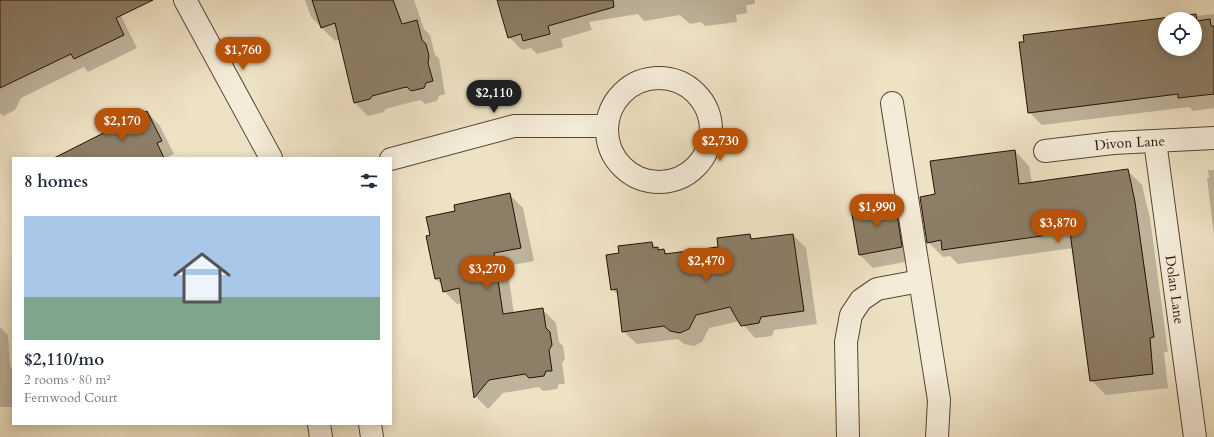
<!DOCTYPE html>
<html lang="en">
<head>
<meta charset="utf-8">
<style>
  body { margin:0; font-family:Cardo,serif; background:#f2f2f3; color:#1f2937; height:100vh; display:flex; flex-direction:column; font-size:15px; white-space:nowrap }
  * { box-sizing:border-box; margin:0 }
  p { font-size:13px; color:#747a83 }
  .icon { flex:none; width:22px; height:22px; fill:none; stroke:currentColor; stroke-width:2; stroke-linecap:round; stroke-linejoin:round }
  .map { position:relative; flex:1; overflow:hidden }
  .details { position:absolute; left:12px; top:157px; width:380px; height:268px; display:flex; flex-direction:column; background:#fff; border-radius:0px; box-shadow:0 2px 10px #0003 }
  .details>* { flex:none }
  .tools { position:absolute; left:1158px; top:12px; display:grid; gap:8px }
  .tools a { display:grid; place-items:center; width:44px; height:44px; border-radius:50%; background:#fff; box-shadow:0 2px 10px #0003; font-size:20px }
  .price { position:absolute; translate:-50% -34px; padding:0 9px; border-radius:14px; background:#b45309; color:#fff; font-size:13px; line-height:26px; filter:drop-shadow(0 1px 2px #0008) }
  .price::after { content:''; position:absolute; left:50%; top:24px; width:12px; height:9px; margin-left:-6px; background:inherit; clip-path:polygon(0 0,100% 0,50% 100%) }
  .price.selected { background:#222; color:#fff }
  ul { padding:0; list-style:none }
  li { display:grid; align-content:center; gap:8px; height:212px; padding:0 12px }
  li+li { border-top:1px solid #e0e1e3 }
  li span { display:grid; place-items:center; height:124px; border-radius:0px; color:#555 }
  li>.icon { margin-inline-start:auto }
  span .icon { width:72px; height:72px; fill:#fffc; stroke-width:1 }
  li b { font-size:17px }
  h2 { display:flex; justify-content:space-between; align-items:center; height:48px; padding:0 12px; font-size:17px }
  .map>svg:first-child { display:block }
  .shadow { fill:#0003 }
  .building { fill:#8c7e67; stroke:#221203; fill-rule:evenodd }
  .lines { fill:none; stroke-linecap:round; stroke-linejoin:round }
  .minor-casing { stroke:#554633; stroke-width:24 }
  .minor { stroke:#f4ecd9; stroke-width:22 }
  .labels { text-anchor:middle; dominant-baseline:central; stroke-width:3; stroke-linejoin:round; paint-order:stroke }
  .street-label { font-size:14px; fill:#221203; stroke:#f4ecd9 }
</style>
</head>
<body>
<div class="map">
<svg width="1214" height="437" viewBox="0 0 1214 437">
  <rect width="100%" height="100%" fill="#eee2c4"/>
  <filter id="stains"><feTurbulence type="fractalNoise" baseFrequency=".005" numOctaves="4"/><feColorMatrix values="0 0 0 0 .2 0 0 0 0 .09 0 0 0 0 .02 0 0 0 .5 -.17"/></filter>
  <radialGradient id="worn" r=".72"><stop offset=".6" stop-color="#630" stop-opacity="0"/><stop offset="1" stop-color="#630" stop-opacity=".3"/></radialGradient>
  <!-- shadow -->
  <path class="shadow" d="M 0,0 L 113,0 L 137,48 L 88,72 L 84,67 L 21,98 L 15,110 L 3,116 L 0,113 Z
    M 305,0 L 414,0 L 424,29 L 430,35 L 435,55 L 439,58 L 445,94 L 439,96 L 437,101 L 425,104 L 421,100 L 416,101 L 385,109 L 384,112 L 368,116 L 355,103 L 340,39 L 335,41 L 311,17 Z
    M 498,0 L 755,0 L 755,4 L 746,5 L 747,13 L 736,15 L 737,22 L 705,26 L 701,22 L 690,24 L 680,15 L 644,21 L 638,14 L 589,22 L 592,30 L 561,39 L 563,47 L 537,54 L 531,48 L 522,50 L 509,37 Z
    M 1214,14 L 1214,108 L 1193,111 L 1189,107 L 1042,125 L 1029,112 L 1165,20 L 1165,49 L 1195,49 L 1195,19 L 1171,19 Z
    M 147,112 L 160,126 L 174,154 L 169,156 L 170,158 L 93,158 Z
    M 1015,151 L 1029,166 L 1032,183 L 1127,170 L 1142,185 L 1150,218 L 1168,352 L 1164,352 L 1168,388 L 1106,395 L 1091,380 L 1073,248 L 958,264 L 950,256 L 943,257 L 928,242 L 936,195 Z
    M 1208,170 L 1214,170 L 1214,235 L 1207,178 L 1209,178 Z
    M 509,194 L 523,208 L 534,261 L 507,266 L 514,314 L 542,309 L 556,323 L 559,342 L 563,346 L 565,359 L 562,363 L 565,384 L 559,384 L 557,389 L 543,391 L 539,387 L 503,393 L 488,409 L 475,396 L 462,303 L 457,304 L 444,291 L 443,286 L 436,279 L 431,236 L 456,212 Z
    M 895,202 L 908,216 L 915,260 L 873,268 L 860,255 Z
    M 749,235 L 754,240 L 793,235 L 806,248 L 817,324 L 774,330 L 772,336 L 755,338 L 740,321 L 709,328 L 702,342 L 694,346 L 684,344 L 678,339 L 637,344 L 623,331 L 619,296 L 612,289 L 620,254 L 652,243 L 660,251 L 664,250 L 668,254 L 719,248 Z
    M 0,327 L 8,335 L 10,366 L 13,370 L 13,406 L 11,407 L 0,407 Z"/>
  <!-- building -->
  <path class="building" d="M 0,0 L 153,0 L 116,18 L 124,35 L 74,59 L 71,54 L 0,88 Z
    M 312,0 L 393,0 L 402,24 L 417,20 L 422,40 L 426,44 L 429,56 L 428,63 L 433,81 L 426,83 L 424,88 L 411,91 L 407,87 L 402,88 L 372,96 L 370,99 L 354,103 L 335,23 L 321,28 Z
    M 497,0 L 613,0 L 614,7 L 548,26 L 550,34 L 523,41 L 521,34 L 508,38 Z
    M 1196,14 L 1197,21 L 1210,19 L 1211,26 L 1214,26 L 1214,94 L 1178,98 L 1178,94 L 1028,113 L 1019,42 L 1024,42 L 1023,35 ZM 1165,19 L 1195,19 L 1195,49 L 1165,49 Z
    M 147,111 L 162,141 L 157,143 L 164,158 L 54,158 Z
    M 1015,150 L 1019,184 L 1128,169 L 1135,202 L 1154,337 L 1150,338 L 1153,374 L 1090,381 L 1070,232 L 942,250 L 941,240 L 927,243 L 920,197 L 935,194 L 930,161 Z
    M 510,193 L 521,248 L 494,253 L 503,314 L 543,308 L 546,328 L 550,332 L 552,345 L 549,350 L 552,371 L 546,371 L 544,376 L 529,378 L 525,374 L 489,380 L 474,398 L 459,288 L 443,292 L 440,278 L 435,279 L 426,236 L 430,235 L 426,217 L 455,211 L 454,205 Z
    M 895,201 L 902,247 L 859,255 L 851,209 Z
    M 750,234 L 751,239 L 793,234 L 804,311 L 761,317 L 759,323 L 741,326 L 730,307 L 696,315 L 689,329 L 680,333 L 670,331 L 664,326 L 622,332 L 617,289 L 611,290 L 606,255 L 619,253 L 618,246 L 652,242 L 653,248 L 658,247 L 658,250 L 664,249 L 665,254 L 718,247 L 717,238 Z"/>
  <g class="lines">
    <defs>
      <g id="minor">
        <path d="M 185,0 L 271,158"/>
        <circle cx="659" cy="130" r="52"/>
        <path d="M 892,103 L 939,400 L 937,437"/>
        <path id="s1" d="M 1155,141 L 1195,437"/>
        <path id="s2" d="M 1045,151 L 1113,143 L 1214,138"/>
        <path d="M 391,159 L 514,126 L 606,126"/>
        <path d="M 319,424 L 321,437"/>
        <path d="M 370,424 L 372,437"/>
        <path d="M 848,437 L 846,342 L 851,315 L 861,300 L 877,289 L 920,281"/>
      </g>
    </defs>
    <!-- minor casing -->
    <use href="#minor" class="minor-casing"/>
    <!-- minor -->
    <use href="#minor" class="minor"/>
  </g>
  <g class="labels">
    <!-- street labels -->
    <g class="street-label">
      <text stroke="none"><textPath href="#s2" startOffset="85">Divon Lane</textPath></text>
      <text stroke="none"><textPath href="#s1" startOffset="150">Dolan Lane</textPath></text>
    </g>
  </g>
  <rect width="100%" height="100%" filter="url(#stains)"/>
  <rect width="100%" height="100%" fill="url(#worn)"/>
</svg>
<div class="tools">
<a><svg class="icon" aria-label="locate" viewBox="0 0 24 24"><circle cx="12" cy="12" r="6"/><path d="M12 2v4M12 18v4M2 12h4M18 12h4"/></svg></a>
</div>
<b class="price" style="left:243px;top:71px">$1,760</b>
<b class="price selected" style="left:494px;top:114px">$2,110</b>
<b class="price" style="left:122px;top:142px">$2,170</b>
<b class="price" style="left:720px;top:162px">$2,730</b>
<b class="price" style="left:877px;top:228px">$1,990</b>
<b class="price" style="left:1058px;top:244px">$3,870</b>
<b class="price" style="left:706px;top:282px">$2,470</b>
<b class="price" style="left:487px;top:290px">$3,270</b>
<section class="details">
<h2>8 homes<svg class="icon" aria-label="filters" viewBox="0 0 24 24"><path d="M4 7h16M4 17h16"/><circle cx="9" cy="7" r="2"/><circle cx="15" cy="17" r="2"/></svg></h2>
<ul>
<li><span style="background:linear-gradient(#a9c7e8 65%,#7fa58c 0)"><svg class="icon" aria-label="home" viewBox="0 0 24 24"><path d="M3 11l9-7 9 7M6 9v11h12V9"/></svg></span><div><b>$2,110/mo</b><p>2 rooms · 80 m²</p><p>Fernwood Court</p></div></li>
</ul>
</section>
</div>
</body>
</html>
